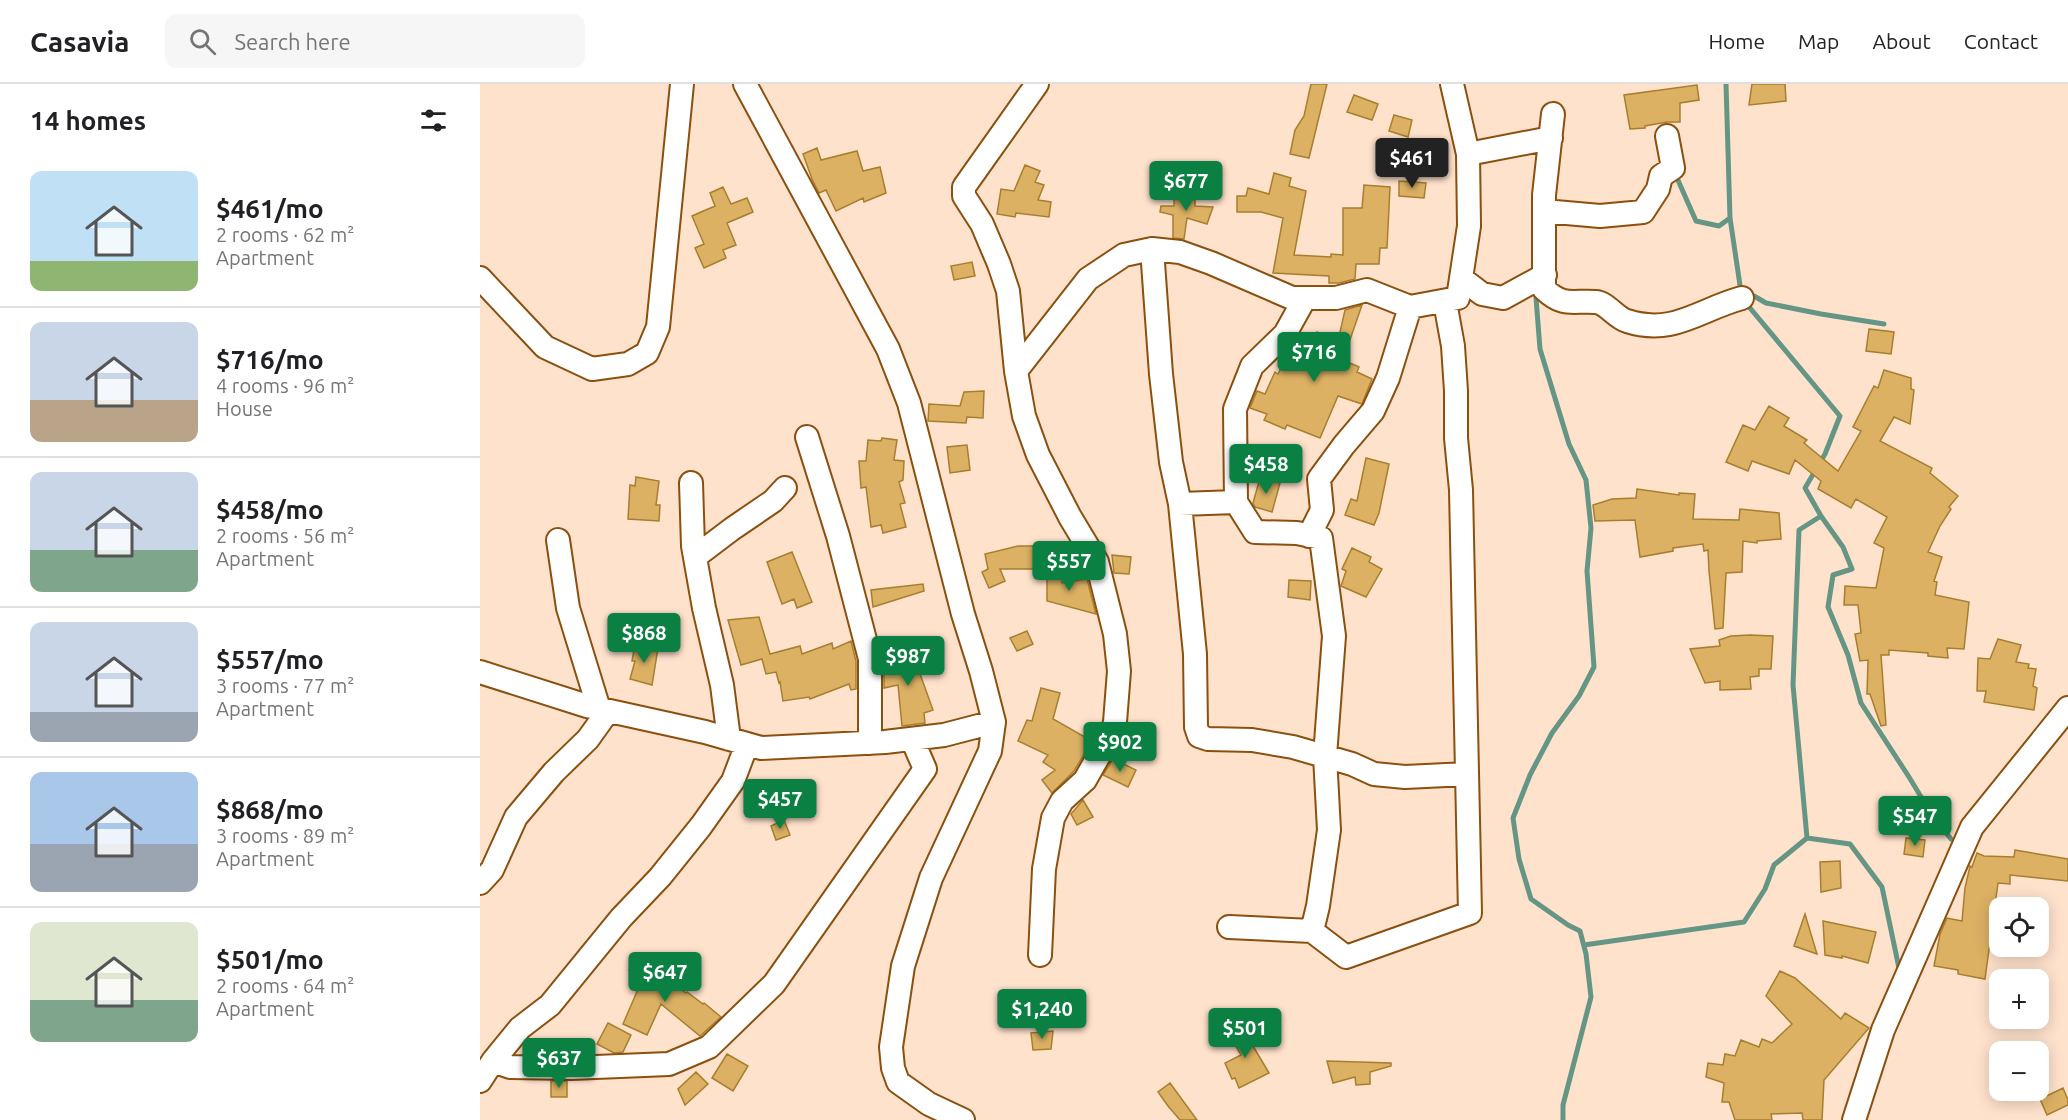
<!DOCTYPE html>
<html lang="en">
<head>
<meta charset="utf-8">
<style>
  body { margin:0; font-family:Ubuntu,sans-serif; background:#f6f6f6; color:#202124; height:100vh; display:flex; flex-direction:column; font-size:22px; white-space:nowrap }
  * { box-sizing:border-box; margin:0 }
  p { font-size:20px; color:#757577 }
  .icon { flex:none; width:33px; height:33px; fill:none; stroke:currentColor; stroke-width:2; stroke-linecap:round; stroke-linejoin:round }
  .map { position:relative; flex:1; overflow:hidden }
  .panel { display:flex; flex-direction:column; background:#fff; width:480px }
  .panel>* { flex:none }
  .tools { position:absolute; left:1509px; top:813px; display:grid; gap:12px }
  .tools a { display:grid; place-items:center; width:60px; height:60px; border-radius:12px; background:#fff; box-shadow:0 3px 15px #0003; font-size:30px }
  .price { position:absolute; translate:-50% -51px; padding:0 14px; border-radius:6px; background:#0b8043; color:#fff; font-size:20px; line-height:39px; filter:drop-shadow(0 2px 3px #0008) }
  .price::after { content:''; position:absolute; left:50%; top:36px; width:18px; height:14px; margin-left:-9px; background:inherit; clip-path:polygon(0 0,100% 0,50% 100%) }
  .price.on { background:#222; color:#fff }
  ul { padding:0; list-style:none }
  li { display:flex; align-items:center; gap:18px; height:150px; padding:0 30px }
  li+li { border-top:2px solid #e0e0e0 }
  li span { display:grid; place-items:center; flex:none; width:168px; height:120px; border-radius:12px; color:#555 }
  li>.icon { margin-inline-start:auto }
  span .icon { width:72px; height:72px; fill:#fffc; stroke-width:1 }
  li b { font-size:26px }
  h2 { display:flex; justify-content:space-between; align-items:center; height:72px; padding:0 30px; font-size:26px }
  header { display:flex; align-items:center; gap:36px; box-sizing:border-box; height:84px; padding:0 30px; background:#fff; border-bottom:2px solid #e0e0e0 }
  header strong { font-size:28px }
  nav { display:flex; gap:33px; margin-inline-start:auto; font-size:21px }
  .search { width:420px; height:54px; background:#f6f6f6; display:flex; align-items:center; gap:15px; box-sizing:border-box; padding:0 21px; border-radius:12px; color:#757577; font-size:22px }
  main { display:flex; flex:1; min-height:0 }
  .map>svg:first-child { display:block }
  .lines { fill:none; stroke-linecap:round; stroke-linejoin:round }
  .stream { stroke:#659685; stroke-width:5 }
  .building { fill:#dcb164; stroke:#a77e2e; stroke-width:1.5 }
  .minor-casing { stroke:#8b4f0e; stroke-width:26 }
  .minor { stroke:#fff; stroke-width:22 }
</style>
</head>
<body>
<header>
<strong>Casavia</strong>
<div class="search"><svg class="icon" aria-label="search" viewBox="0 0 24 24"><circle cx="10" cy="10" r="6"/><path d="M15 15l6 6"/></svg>Search here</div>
<nav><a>Home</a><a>Map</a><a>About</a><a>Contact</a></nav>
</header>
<main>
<section class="panel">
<h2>14 homes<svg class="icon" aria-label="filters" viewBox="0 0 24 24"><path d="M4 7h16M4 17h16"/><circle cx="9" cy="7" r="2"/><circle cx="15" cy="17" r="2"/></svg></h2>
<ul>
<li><span style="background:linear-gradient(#bfe0f5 75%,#8fb573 0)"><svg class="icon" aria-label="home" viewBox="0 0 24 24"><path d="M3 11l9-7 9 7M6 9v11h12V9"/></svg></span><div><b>$461/mo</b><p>2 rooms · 62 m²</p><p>Apartment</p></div></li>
<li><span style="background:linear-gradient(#c9d6e8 65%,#b9a48a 0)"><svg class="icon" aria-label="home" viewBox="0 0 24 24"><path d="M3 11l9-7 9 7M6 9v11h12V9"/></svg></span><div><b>$716/mo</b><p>4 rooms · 96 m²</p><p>House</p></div></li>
<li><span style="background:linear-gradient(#c9d6e8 65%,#7fa58c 0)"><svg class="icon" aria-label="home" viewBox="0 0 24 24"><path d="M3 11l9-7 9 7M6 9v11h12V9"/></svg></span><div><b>$458/mo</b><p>2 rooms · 56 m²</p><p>Apartment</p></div></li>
<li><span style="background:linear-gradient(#c9d6e8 75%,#9aa5b1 0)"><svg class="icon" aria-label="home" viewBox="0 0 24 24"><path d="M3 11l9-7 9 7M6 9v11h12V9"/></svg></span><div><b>$557/mo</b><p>3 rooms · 77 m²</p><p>Apartment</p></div></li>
<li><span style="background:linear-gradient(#a9c7e8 60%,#9aa5b1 0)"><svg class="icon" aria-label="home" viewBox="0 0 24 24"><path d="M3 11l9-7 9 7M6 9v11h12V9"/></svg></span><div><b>$868/mo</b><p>3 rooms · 89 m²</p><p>Apartment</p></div></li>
<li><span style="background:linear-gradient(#dfe7d0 65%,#7fa58c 0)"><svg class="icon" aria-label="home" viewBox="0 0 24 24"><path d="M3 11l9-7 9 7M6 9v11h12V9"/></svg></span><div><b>$501/mo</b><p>2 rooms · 64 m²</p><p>Apartment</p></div></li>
</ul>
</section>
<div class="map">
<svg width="1588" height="1036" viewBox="0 0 1588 1036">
  <rect width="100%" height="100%" fill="#ffe2cc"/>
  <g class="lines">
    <!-- stream -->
    <path class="stream" d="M 1246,0 L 1250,134 L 1261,208
      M 1197,94 L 1216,137 L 1239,142 L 1250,134
      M 1266,213 L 1274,212 L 1286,219 L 1341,230 L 1404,240
      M 1056,214 L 1060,265 L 1089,360 L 1106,396 L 1111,444 L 1107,487 L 1114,583 L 1099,612 L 1072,649 L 1050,691 L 1033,734 L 1039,775 L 1051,815 L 1088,841 L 1100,847 L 1106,870 L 1111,913 L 1083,1021 L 1083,1036
      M 1265,218 L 1360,332 L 1345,370 L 1325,404 L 1341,432 L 1319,446 L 1313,601 L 1327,754 L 1370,760 L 1402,803 L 1420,889
      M 1341,432 L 1363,463 L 1372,485 L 1353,491 L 1348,523 L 1368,571 L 1381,619 L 1429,693 L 1452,731 L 1471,755
      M 1104,861 L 1264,838 L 1285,805 L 1294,781 L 1327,754"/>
  </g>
  <!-- building -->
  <path class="building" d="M 831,0 L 847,0 L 829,74 L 810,70 L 815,46 L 824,32 Z
    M 1272,0 L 1305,0 L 1306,17 L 1269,21 Z
    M 1217,1 L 1219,16 L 1200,19 L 1200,38 L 1187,38 L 1165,42 L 1165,44 L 1150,45 L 1144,11 Z
    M 874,11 L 898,20 L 892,36 L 867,28 Z
    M 914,31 L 932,36 L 928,53 L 909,47 Z
    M 337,64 L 341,76 L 377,67 L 383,87 L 400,83 L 406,109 L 384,118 L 383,114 L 356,127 L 346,106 L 339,109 L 332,95 L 323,70 Z
    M 545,81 L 560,87 L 555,98 L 564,101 L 558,116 L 571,118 L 569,133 L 536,129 L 535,133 L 517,130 L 521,105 L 534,107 Z
    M 794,89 L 811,94 L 809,102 L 826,107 L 814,171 L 851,173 L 851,170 L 863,171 L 863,124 L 882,124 L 884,101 L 910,103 L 907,164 L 900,164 L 899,180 L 876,180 L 875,195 L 859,199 L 849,199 L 849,192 L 793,189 L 803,134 L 781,128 L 757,128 L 757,112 L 766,112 L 768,104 L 789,110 Z
    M 919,97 L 946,99 L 944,114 L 919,112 Z
    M 243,103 L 251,120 L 267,114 L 273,128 L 247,139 L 256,161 L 243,166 L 246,174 L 224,184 L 215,164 L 224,160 L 212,132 L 235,122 L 230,109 Z
    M 694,106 L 715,107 L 715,122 L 733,123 L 727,140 L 707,134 L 704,155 L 693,154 L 693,131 L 680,128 L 681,122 L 694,122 Z
    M 492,178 L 495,192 L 474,196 L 471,182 Z
    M 882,221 L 863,276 L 879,283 L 877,288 L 892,295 L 882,320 L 858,312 L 840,354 L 807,341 L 805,345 L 784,336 L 787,330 L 770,324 L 777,307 L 785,310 L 795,288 L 798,290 L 810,268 L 825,276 L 837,248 L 858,257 L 865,226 Z
    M 1389,245 L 1414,248 L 1411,270 L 1386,267 Z
    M 1404,286 L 1431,294 L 1431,305 L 1434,306 L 1430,340 L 1414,333 L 1400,357 L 1452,384 L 1450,389 L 1478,412 L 1469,423 L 1471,425 L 1460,442 L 1448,468 L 1462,473 L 1454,497 L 1457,498 L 1455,511 L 1489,518 L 1484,565 L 1467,564 L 1468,574 L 1448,572 L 1448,569 L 1409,566 L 1409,571 L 1401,571 L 1406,641 L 1401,642 L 1390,610 L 1387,610 L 1388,576 L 1380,577 L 1375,550 L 1381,549 L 1378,521 L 1364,521 L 1365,502 L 1396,504 L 1404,464 L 1394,459 L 1407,433 L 1376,415 L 1371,424 L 1338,405 L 1341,397 L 1315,376 L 1309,390 L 1272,377 L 1268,387 L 1246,378 L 1263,341 L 1275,346 L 1289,322 L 1309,334 L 1304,342 L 1327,356 L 1324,359 L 1358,387 L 1381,347 L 1373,343 L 1394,302 L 1398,304 Z
    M 504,307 L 503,334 L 487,333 L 486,339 L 448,337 L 449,320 L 480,322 L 484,308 Z
    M 402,354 L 417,356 L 414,376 L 424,377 L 423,396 L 419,398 L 425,419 L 420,420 L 426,443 L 403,449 L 401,441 L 391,443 L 386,403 L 381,404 L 379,377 L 386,377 L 388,356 L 401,357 Z
    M 487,361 L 490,386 L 470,389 L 467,363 Z
    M 886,374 L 909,380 L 899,429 L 894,441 L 865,431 L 871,415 L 877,417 Z
    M 156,393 L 179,397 L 176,421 L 180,421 L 179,437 L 148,435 L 150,401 L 155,402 Z
    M 780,394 L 800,399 L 792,428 L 775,423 L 773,419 Z
    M 1157,405 L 1199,411 L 1199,409 L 1215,410 L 1213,435 L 1259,436 L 1260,425 L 1299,429 L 1301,455 L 1277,457 L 1277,459 L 1263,457 L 1262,488 L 1246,489 L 1243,544 L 1235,545 L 1229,487 L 1228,466 L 1224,467 L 1223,460 L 1193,464 L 1193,467 L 1160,473 L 1155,436 L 1115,437 L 1113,421 L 1132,415 L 1156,414 Z
    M 538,462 L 565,462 L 565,485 L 520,485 L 525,497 L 509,504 L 502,488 L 508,485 L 505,470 Z
    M 872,464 L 891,473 L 889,478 L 902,485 L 886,513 L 861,502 L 866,487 L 862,485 Z
    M 312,468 L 332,518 L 317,524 L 314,515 L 302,520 L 287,478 Z
    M 632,471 L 651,473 L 649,490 L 634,489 Z
    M 581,484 L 582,499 L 607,495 L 616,530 L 567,517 L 567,485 Z
    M 809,496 L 831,497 L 830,516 L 808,513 Z
    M 443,500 L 444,507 L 393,523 L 391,506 Z
    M 279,533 L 290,570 L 320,562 L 322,570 L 352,559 L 353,565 L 371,557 L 376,577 L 376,605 L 371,606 L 369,600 L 330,615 L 329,613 L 303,617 L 300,598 L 299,599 L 296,588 L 286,590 L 282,575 L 261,581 L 248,536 Z
    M 547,547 L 553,560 L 537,567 L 530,554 Z
    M 1270,551 L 1293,552 L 1291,585 L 1279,585 L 1279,592 L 1270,593 L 1271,605 L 1240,606 L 1240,597 L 1225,599 L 1210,565 L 1240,562 L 1239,556 L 1251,552 Z
    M 1518,555 L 1541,561 L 1536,578 L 1549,580 L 1548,584 L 1556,585 L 1553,602 L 1557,604 L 1554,626 L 1504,618 L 1506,607 L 1497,607 L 1498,574 L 1510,575 Z
    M 155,560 L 178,564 L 172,601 L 150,595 L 155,577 L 152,577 Z
    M 430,562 L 453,626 L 444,629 L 445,639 L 422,642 L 418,601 L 404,604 L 404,583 L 413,579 L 411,570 L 416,569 L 415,566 Z
    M 561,604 L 580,609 L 573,635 L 612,657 L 594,687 L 572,709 L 562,696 L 575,686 L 563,678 L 568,671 L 538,657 L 547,636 L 552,637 Z
    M 633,675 L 656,686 L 648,703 L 623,691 Z
    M 603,716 L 613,733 L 597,741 L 591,730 Z
    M 304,736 L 310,751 L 296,756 L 291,742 Z
    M 1426,754 L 1445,756 L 1443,773 L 1424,770 Z
    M 1535,766 L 1588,775 L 1588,797 L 1530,791 L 1530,800 L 1518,799 L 1505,895 L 1478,890 L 1478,886 L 1454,882 L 1460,850 L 1467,834 L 1482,837 L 1485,804 L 1490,782 L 1492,783 L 1497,769 L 1504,772 L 1534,773 Z
    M 1360,777 L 1361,804 L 1341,808 L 1340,778 Z
    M 1325,830 L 1337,870 L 1314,862 Z
    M 1343,837 L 1396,848 L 1388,879 L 1362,872 L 1362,874 L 1345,871 Z
    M 159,874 L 206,909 L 207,908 L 223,920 L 224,919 L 241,933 L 220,952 L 181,920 L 167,951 L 143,940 L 162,896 L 149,886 Z
    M 1300,887 L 1315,894 L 1361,935 L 1365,929 L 1389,944 L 1344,996 L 1342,1036 L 1323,1036 L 1322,1029 L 1291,1030 L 1292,1036 L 1255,1036 L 1249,1018 L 1242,1018 L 1244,999 L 1226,993 L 1228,979 L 1243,981 L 1245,970 L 1255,972 L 1261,956 L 1279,963 L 1282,955 L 1292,959 L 1312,940 L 1286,912 Z
    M 128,939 L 151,951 L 143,968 L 134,969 L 117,960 Z
    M 760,940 L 789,989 L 759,1004 L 755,994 L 752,995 L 745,979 L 761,971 L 747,947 Z
    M 573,947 L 571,965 L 553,966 L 551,949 Z
    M 247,970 L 268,982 L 253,1007 L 232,994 Z
    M 847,977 L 911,979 L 911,982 L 890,988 L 890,1000 L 876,1001 L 875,993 L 853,999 Z
    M 216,988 L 228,1000 L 205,1021 L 198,1005 Z
    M 71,997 L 87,997 L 87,1013 L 71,1013 Z
    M 690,999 L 717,1036 L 700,1036 L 688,1022 L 678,1008 Z
    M 1583,1004 L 1588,1016 L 1588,1021 L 1567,1031 L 1560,1015 Z"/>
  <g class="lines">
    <defs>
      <path id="minor" d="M 265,0 L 408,265 L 429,319 L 483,530 L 501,587 L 514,638 L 510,667 L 451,794 L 423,882 L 411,963 L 413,984 L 418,998 L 449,1020 L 483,1036
        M 557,0 L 484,103 L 484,112 L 502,140 L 519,180 L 528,207 L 536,287 L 544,332 L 558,371 L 590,433 L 617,478 L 635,550 L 639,587 L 635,638 L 630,658 L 618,673 L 605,696 L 582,717 L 573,734 L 564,785 L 560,871
        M 972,0 L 988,70
        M 1073,30 L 1064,111 L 1064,205 C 1084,224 1093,216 1116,218 C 1127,219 1136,234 1147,237 C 1194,252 1220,225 1262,214
        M 1064,127 L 1120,132 L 1163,128 L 1178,105 L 1181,92 L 1193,84 L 1187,52
        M 672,165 L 681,290 L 691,378 L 700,420 L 715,570 L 716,643 L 719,652 L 728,655 L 772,656 L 813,663 L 872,680 L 894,690 L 925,693 L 987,690
        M 0,194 L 65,263 L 112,285 L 148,280 L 167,269 L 178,243 L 202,0
        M 981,194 L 1002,210 L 1023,214 L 1065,191
        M 536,287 L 608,195 L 644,171 L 672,165 L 700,168 L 731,179 L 812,214 L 856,214 L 887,206 L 930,223 L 978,214 L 989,142 L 988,70 L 1071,54
        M 327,353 L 358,452 L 390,575 L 390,659
        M 211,399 L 213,462 L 224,524 L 242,601 L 249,655
        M 700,420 L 756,418 L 755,325 L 772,282 L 805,250 L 825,214
        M 829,452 L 842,426 L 839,395 L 864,361 L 893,327 L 908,294 L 930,223
        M 78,456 L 88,524 L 119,625
        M 215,473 L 252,445 L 293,417 L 305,404
        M 0,588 L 107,622 L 225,648 L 281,664 L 405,658 L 464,651 L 514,638
        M 0,799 L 12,786 L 36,733 L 74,688 L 108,655 L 128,627
        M 749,843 L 832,847 L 838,822 L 849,746 L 845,672 L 854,552 L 841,454 L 817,449 L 775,448 L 756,418
        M 832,847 L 866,873 L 990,829 L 981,406 L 976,354 L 976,307 L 973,262 L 965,218
        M 13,977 L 30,983 L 91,984 L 189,980 L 229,963 L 294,900 L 445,685 L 432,655
        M 0,997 L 13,977 L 40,944 L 70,921 L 141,834 L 180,793 L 221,742 L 253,697 L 267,660
        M 1374,1036 L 1403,946 L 1492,743 L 1588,624"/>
    </defs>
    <!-- minor casing -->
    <use href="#minor" class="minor-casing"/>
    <!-- minor -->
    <use href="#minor" class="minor"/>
  </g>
</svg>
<div class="tools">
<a><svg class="icon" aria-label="locate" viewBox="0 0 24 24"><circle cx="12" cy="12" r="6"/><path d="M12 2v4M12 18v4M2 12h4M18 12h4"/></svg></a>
<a>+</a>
<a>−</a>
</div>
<b class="price on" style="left:932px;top:105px">$461</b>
<b class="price" style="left:706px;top:128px">$677</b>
<b class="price" style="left:834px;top:299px">$716</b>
<b class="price" style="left:786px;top:411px">$458</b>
<b class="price" style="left:589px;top:508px">$557</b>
<b class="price" style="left:164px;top:580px">$868</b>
<b class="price" style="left:428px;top:603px">$987</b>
<b class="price" style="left:640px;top:689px">$902</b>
<b class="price" style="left:300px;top:746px">$457</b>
<b class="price" style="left:1435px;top:763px">$547</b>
<b class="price" style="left:185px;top:919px">$647</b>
<b class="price" style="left:562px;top:956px">$1,240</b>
<b class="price" style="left:765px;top:975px">$501</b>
<b class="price" style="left:79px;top:1005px">$637</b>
</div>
</main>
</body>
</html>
